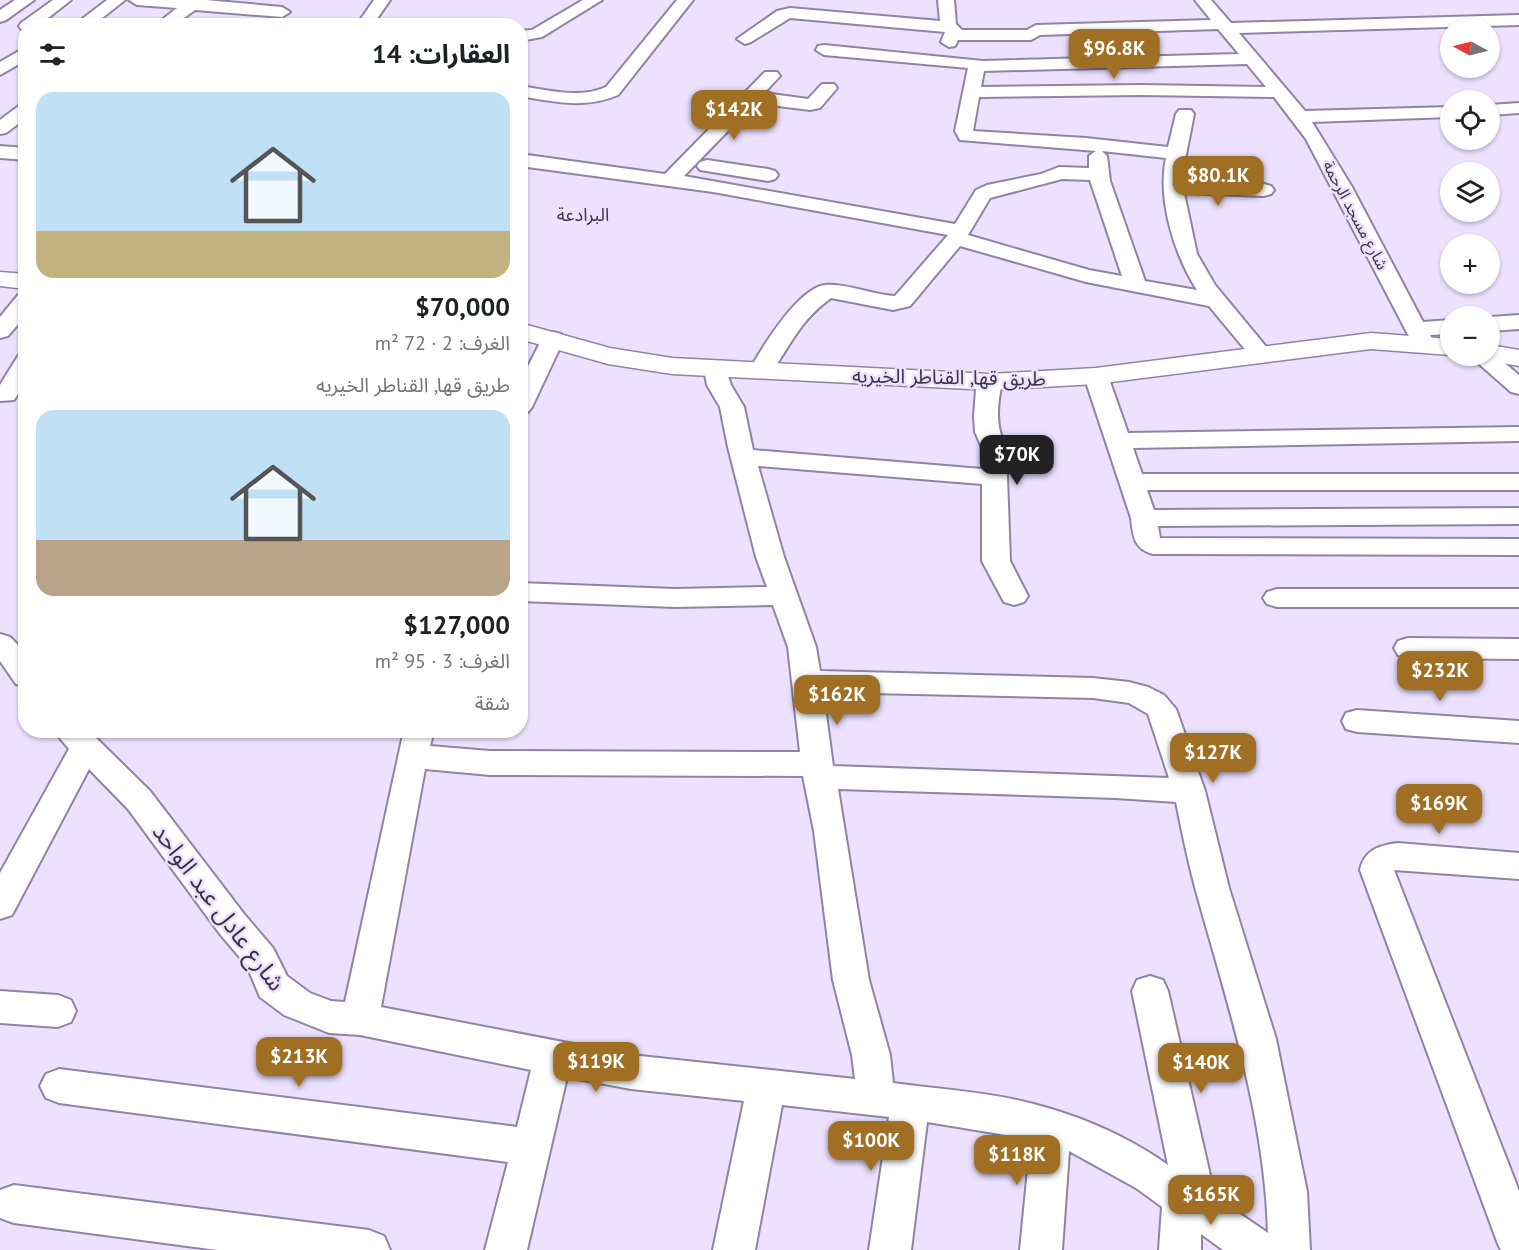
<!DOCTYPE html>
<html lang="ar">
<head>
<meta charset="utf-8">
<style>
  body { margin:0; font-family:"PT Sans","Noto Sans Arabic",sans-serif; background:#f2f2f2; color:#202124; direction:rtl; height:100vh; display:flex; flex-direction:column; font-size:22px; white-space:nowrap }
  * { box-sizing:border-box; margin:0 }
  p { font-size:20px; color:#757577 }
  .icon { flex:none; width:33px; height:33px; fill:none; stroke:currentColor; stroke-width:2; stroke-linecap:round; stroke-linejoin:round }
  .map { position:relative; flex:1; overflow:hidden; direction:ltr }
  .side { position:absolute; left:18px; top:18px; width:510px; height:720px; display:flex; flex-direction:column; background:#fff; border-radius:24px; box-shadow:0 2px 4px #0004; direction:rtl }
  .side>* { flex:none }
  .needle { width:39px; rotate:277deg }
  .controls { position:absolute; left:1440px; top:18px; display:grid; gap:12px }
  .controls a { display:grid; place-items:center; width:60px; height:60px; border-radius:50%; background:#fff; box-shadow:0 2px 4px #0004; font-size:30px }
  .price { position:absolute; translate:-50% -51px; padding:0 14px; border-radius:12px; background:#a06f23; color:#fff; font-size:20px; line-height:39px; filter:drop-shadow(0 2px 3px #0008) }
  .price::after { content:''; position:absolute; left:50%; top:36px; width:18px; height:14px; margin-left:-9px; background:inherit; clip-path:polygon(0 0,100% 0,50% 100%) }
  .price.on { background:#222; color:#fff }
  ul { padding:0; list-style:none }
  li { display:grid; align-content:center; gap:12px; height:318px; padding:0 18px }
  li span { display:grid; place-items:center; height:186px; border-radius:18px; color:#555 }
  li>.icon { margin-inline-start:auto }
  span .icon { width:108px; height:108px; fill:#fffc; stroke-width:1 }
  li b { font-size:26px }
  h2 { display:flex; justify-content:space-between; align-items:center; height:72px; padding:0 18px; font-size:26px }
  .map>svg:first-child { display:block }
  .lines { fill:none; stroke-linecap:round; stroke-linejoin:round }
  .minor-casing { stroke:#9084a4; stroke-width:4 }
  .tertiary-casing { stroke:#9084a4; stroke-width:3 }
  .minor { fill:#fff; fill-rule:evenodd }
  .tertiary { fill:#fff; fill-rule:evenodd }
  .labels { text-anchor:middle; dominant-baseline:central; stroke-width:5; stroke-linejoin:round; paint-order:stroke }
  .far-street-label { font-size:16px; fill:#3a3543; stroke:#ece2ff }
  .far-quarter-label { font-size:18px; fill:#3a3543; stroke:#ece2ff }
  .street-label { font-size:20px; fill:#3a3543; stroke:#ece2ff }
  .near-street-label { font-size:24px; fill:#3a3543; stroke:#ece2ff }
</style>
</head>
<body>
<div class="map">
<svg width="1519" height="1250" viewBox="0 0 1519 1250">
  <rect width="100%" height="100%" fill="#ece2ff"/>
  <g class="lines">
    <defs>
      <path id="minor" d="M 15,0 L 34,0 L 6,20 L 0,22 L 0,10 Z
        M 53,0 L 71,0 L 38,26 L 26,26 L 26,30 L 21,29 L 19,26 L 21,23 Z
        M 107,0 L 125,0 L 92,26 L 73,26 Z
        M 129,0 L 206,0 L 282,7 L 290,12 L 282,17 L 195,10 L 173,26 L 154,26 L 177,8 L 137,5 Z
        M 374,0 L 390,0 L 372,26 L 356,26 Z
        M 583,0 L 602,0 L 542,37 L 520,41 L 520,31 L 532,30 Z
        M 677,0 L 693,0 L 618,95 C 586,109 554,102 520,96 L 520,86 C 549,90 579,99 606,87 Z
        M 938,0 L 954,0 L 956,24 L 962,30 L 1027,30 L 1036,25 L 1211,20 L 1195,0 L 1211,0 L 1231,23 L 1519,15 L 1519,25 L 1239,33 L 1305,111 L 1450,107 L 1450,117 L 1312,122 L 1352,187 L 1423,322 L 1450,320 L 1450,334 L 1430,335 L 1434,343 L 1431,348 L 1423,350 L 1415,348 L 1306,139 L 1274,97 L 1141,95 L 979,97 L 973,131 L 1086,138 L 1168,147 L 1176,114 L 1179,110 L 1191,110 L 1194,114 L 1183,170 L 1183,181 L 1264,184 L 1271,186 L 1274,190 L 1271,194 L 1264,196 L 1184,193 L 1197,254 L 1215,285 L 1272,354 L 1269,359 L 1261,361 L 1253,359 L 1209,306 L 1086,282 L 960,246 L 910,306 L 893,310 L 831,298 C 800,320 790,346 769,376 L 761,378 L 753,376 L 749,371 C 761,349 798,288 825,285 C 846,283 873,295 895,296 L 948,235 L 713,192 L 520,166 L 520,154 L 665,174 L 765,72 L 777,72 L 780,76 L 764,93 L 808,99 L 822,84 L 834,84 L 837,88 L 820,108 L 810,110 L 755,103 L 684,176 L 955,224 L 976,190 L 987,185 L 1041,174 L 1059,167 L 1089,168 L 1089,156 L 1096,151 L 960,140 L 955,131 L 968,68 L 824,55 L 816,50 L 818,46 L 824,45 L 983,61 L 1239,54 L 1218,29 L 1040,35 L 1031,40 L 958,40 L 955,46 L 949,47 L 941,42 L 945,32 L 790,18 L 751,42 L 745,44 L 737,39 L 777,11 L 790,8 L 940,21 ZM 1247,64 L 1266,87 L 1141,85 L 981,87 L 984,71 ZM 1102,151 L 1166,158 C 1157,200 1175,256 1197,290 L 1145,281 L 1110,181 L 1107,156 ZM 1062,179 L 1090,180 L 1122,276 L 1089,270 L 968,235 L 990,198 Z
        M 26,47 L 26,60 L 0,75 L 0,62 Z
        M 1519,103 L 1519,113 L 1490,115 L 1490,105 Z
        M 26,104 L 26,118 L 6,133 L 0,134 L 0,120 L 20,105 Z
        M 0,146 L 26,148 L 26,160 L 0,158 Z
        M 707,160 L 768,169 L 775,171 L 778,175 L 775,179 L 768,181 L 700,170 L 697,166 L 700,162 Z
        M 26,294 L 26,315 L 8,336 L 0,338 L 0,317 L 18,295 Z
        M 1519,315 L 1519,329 L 1490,331 L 1490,317 Z
        M 553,332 L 561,334 L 564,339 L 532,407 L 528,412 L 520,414 L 520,382 L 542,339 L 545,334 Z
        M 1490,351 L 1519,375 L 1519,394 L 1511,392 L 1470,356 L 1490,356 Z
        M 26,354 L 26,382 L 14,400 L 0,401 L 0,385 L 18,356 Z
        M 716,362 L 724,364 L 731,385 L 744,407 L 753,450 L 982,469 L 982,448 L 975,432 L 974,416 L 976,390 L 982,377 L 990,375 L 998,377 L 1002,382 C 997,405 995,426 1006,448 L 1010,561 L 1028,596 L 1024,602 L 1014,605 L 1004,602 L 982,561 L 982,484 L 758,466 L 784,557 L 816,647 L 820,671 L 1093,678 L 1129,682 L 1148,687 L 1164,695 L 1176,709 L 1205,791 L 1229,888 L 1276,1039 L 1307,1192 L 1310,1250 L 1223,1250 L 1201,1234 L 1201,1250 L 1159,1250 L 1162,1207 L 1136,1188 L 1069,1151 L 1062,1250 L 1020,1250 L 1031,1139 L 927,1122 L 911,1250 L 869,1250 L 889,1117 L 782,1105 L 755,1250 L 713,1250 L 744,1101 L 631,1089 L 567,1077 L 527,1250 L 485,1250 L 508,1162 L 59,1103 L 46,1098 L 40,1086 L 46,1074 L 59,1069 L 517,1127 L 531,1070 L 360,1035 L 329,1033 L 284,1015 L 260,997 L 247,966 L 220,934 L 128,809 L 89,769 L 12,915 L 0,919 L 0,873 L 69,749 L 53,730 L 88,730 L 150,791 L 244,914 L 273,948 L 287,976 L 310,993 L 331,1001 L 345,1002 L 404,730 L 434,730 L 430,746 L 490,751 L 800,752 L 788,647 L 773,605 L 675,607 L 520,601 L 520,583 L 675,589 L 767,587 L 756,557 L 728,447 L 720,407 L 707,385 L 704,369 L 708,364 ZM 823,692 L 1093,698 L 1129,703 L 1148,714 L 1169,778 L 833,766 ZM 425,769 L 490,775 L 803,776 L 814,831 L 833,980 L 852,1055 L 855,1079 L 631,1055 L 381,1007 ZM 838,789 L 1116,798 L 1176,802 C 1182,832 1188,862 1196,891 C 1227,1002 1265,1116 1268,1233 L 1215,1197 L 1168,991 L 1163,980 L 1150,976 L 1137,980 L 1132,991 L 1168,1165 C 1124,1134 1074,1113 1021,1101 C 980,1091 935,1089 893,1083 L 890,1055 L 869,980 Z
        M 1096,369 L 1104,371 L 1108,376 L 1128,433 L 1519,427 L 1519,441 L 1133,448 L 1142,474 L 1519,474 L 1519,490 L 1147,490 L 1154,510 L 1519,508 L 1519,524 L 1158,526 L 1160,538 L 1519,539 L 1519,555 L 1153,554 C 1134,549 1133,536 1131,518 L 1084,376 L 1088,371 Z
        M 1277,589 L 1519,589 L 1519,607 L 1277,607 L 1267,604 L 1263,598 L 1267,592 Z
        M 0,634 L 10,637 L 26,653 L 26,687 L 16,684 L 0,661 Z
        M 1408,638 L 1519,639 L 1519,659 L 1408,658 L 1398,655 L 1394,648 L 1398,641 Z
        M 1357,710 L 1519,721 L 1519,743 L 1357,732 L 1346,729 L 1342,721 L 1346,713 Z
        M 1398,843 L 1519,853 L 1519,879 L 1394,870 L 1519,1191 L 1519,1250 L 1501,1250 L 1498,1244 L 1360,870 C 1364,850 1380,845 1398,843 Z
        M 0,991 L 58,995 L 71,1000 L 76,1011 L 71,1022 L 58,1027 L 0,1023 Z
        M 14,1185 L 369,1230 L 384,1236 L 390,1250 L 217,1250 L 14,1223 L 0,1218 L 0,1190 Z"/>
      <path id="tertiary" d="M 0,272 L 26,274 L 26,289 L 0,286 Z
        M 520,323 L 610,348 L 672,358 L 990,374 L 1096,368 L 1371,333 L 1450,339 L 1450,355 L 1371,349 L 1096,384 L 990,390 L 672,374 L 608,364 L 520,339 Z
        M 1490,345 L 1519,350 L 1519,366 L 1481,359 L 1478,356 L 1490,356 Z"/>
    </defs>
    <!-- minor casing -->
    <use href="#minor" class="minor-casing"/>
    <!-- tertiary casing -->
    <use href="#tertiary" class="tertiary-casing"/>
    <!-- minor -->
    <use href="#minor" class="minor"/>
    <!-- tertiary -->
    <use href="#tertiary" class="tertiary"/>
  </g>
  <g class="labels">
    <!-- far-street labels -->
    <g class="far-street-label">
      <text transform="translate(1356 215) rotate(62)">شارع مسجد الرحمة</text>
    </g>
    <!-- far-quarter labels -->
    <g class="far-quarter-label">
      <text x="583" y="214">البرادعة</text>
    </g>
    <!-- street labels -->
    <g class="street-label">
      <text transform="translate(949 377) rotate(1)">طريق قها, القناطر الخيريه</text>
    </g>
    <!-- near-street labels -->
    <g class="near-street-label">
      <text transform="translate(219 907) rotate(53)">شارع عادل عبد الواحد</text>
    </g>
  </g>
</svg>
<div class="controls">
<a><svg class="needle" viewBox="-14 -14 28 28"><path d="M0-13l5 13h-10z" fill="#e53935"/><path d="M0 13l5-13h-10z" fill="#757577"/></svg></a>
<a><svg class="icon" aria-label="locate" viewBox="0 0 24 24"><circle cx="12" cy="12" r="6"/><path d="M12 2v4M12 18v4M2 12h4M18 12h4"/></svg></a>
<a><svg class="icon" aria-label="layers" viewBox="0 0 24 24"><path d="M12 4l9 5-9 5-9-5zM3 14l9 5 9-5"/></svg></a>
<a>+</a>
<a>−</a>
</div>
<b class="price" style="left:1114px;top:80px">$96.8K</b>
<b class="price" style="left:734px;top:141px">$142K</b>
<b class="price" style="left:1218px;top:207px">$80.1K</b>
<b class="price on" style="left:1017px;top:486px">$70K</b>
<b class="price" style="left:1440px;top:702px">$232K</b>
<b class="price" style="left:837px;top:726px">$162K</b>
<b class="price" style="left:1213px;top:784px">$127K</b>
<b class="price" style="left:1439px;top:835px">$169K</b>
<b class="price" style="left:299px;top:1088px">$213K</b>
<b class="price" style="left:596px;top:1093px">$119K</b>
<b class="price" style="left:1201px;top:1094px">$140K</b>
<b class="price" style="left:871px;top:1172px">$100K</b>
<b class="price" style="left:1017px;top:1186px">$118K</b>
<b class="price" style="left:1211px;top:1226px">$165K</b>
<section class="side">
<h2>العقارات: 14<svg class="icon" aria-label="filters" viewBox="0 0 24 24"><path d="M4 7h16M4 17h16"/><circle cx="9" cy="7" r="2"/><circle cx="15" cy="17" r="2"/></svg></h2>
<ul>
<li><span style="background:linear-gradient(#bfe0f5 75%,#c2b280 0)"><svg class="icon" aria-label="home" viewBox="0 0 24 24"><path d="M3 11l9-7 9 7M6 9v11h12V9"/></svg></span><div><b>$70,000</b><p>الغرف: 2 · 72 m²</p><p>طريق قها, القناطر الخيريه</p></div></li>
<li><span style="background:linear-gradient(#bfe0f5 70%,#b9a48a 0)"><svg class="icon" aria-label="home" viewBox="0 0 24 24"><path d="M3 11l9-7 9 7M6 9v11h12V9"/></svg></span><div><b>$127,000</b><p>الغرف: 3 · 95 m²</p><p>شقة</p></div></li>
</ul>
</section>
</div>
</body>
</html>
